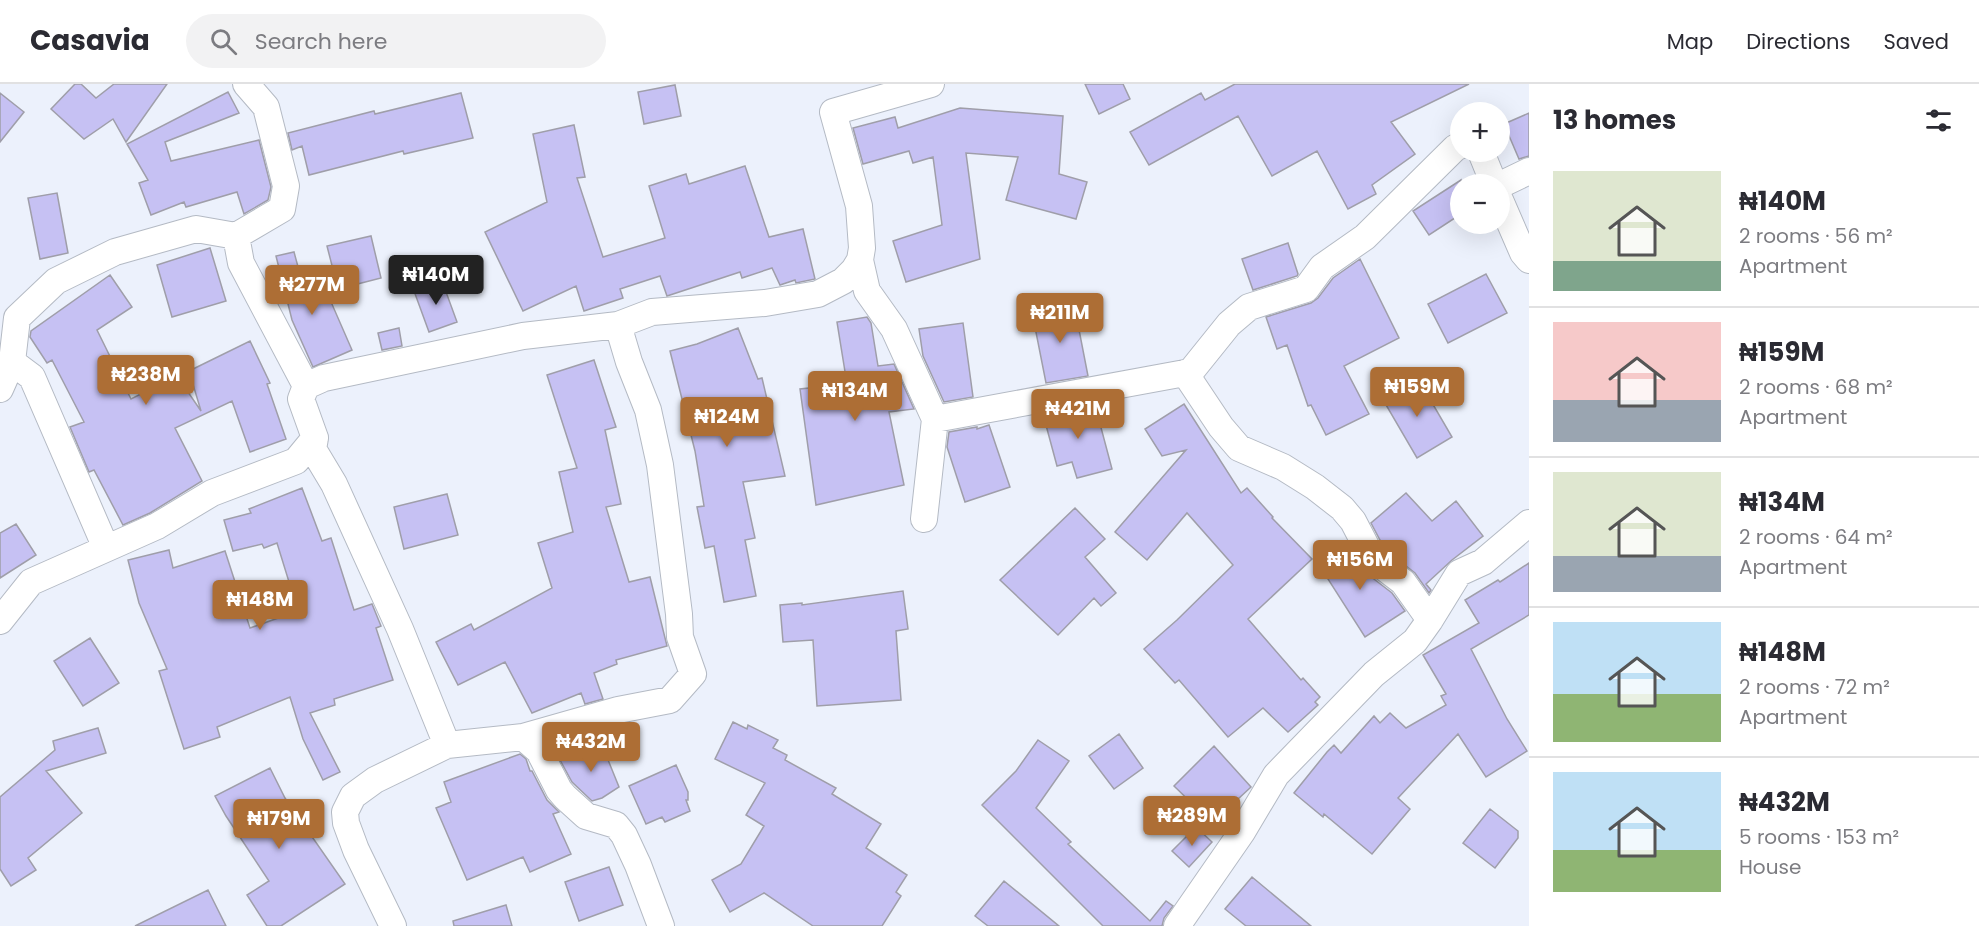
<!DOCTYPE html>
<html lang="en">
<head>
<meta charset="utf-8">
<style>
  body { margin:0; font-family:Poppins,sans-serif; background:#f2f2f3; color:#2b2b33; height:100vh; display:flex; flex-direction:column; font-size:22px; white-space:nowrap }
  * { box-sizing:border-box; margin:0 }
  p { font-size:20px; color:#7c7c81 }
  .icon { flex:none; width:33px; height:33px; fill:none; stroke:currentColor; stroke-width:2; stroke-linecap:round; stroke-linejoin:round }
  .map { position:relative; flex:1; overflow:hidden }
  .details { display:flex; flex-direction:column; background:#fff; width:450px }
  .details>* { flex:none }
  .tools { position:absolute; left:1450px; top:18px; display:grid; gap:12px }
  .tools a { display:grid; place-items:center; width:60px; height:60px; border-radius:50%; background:#fff; box-shadow:0 6px 24px #0002; font-size:30px }
  .price { position:absolute; translate:-50% -51px; padding:0 14px; border-radius:6px; background:#ad6e35; color:#fff; font-size:20px; line-height:39px; filter:drop-shadow(0 2px 3px #0008) }
  .price::after { content:''; position:absolute; left:50%; top:36px; width:18px; height:14px; margin-left:-9px; background:inherit; clip-path:polygon(0 0,100% 0,50% 100%) }
  .price.selected { background:#222; color:#fff }
  ul { padding:0; list-style:none }
  li { display:flex; align-items:center; gap:18px; height:150px; padding:0 24px }
  li+li { border-top:2px solid #e1e1e2 }
  li span { display:grid; place-items:center; flex:none; width:168px; height:120px; border-radius:0px; color:#555 }
  li>.icon { margin-inline-start:auto }
  span .icon { width:72px; height:72px; fill:#fffc; stroke-width:1 }
  li b { font-size:26px }
  h2 { display:flex; justify-content:space-between; align-items:center; height:72px; padding:0 24px; font-size:26px }
  header { display:flex; align-items:center; gap:36px; box-sizing:border-box; height:84px; padding:0 30px; background:#fff; border-bottom:2px solid #e1e1e2 }
  header strong { font-size:28px }
  nav { display:flex; gap:33px; margin-inline-start:auto; font-size:21px }
  .search { width:420px; height:54px; background:#f2f2f3; display:flex; align-items:center; gap:15px; box-sizing:border-box; padding:0 21px; border-radius:33px; color:#7c7c81; font-size:22px }
  main { display:flex; flex:1; min-height:0 }
  .map>svg:first-child { display:block }
  .building { fill:#c6c1f3; stroke:#9f9ea9; stroke-width:1.5 }
  .lines { fill:none; stroke-linecap:round; stroke-linejoin:round }
  .street-casing { stroke:#b4bac4; stroke-width:28 }
  .street { stroke:#fff; stroke-width:26 }
</style>
</head>
<body>
<header>
<strong>Casavia</strong>
<div class="search"><svg class="icon" aria-label="search" viewBox="0 0 24 24"><circle cx="10" cy="10" r="6"/><path d="M15 15l6 6"/></svg>Search here</div>
<nav><a>Map</a><a>Directions</a><a>Saved</a></nav>
</header>
<main>
<div class="map">
<svg width="1529" height="842" viewBox="0 0 1529 842">
  <rect width="100%" height="100%" fill="#ecf1fc"/>
  <!-- building -->
  <path class="building" d="M 75,0 L 81,0 L 96,14 L 114,0 L 167,0 L 126,58 L 113,35 L 84,55 L 51,25 Z
    M 1085,0 L 1123,0 L 1130,15 L 1099,30 Z
    M 1235,0 L 1469,0 L 1391,38 L 1415,70 L 1372,101 L 1376,110 L 1348,125 L 1317,67 L 1272,92 L 1238,32 L 1149,81 L 1130,48 L 1201,9 L 1205,16 Z
    M 675,1 L 681,32 L 644,40 L 638,8 Z
    M 228,8 L 239,29 L 165,58 L 171,77 L 259,56 L 271,103 L 268,116 L 244,130 L 237,108 L 186,123 L 184,118 L 151,131 L 139,99 L 148,96 L 127,60 Z
    M 0,9 L 24,28 L 0,58 Z
    M 461,9 L 473,54 L 404,70 L 403,67 L 309,91 L 302,62 L 292,66 L 288,49 L 374,27 L 375,30 Z
    M 960,24 L 1063,32 L 1059,90 L 1087,98 L 1076,135 L 1006,116 L 1018,73 L 966,69 L 980,175 L 906,198 L 893,157 L 942,141 L 933,73 L 913,79 L 909,67 L 863,80 L 853,44 L 895,33 L 898,44 Z
    M 1529,29 L 1529,72 L 1519,75 L 1504,40 Z
    M 574,41 L 585,93 L 577,94 L 603,173 L 665,154 L 649,102 L 686,90 L 689,100 L 745,82 L 769,153 L 803,145 L 815,195 L 796,199 L 795,196 L 780,201 L 772,184 L 742,194 L 740,188 L 667,212 L 660,192 L 620,205 L 623,214 L 584,227 L 576,202 L 523,227 L 485,148 L 547,118 L 533,50 Z
    M 1461,96 L 1461,130 L 1429,151 L 1413,127 Z
    M 57,109 L 68,169 L 40,175 L 28,114 Z
    M 371,152 L 381,194 L 338,205 L 327,162 Z
    M 1288,159 L 1298,190 L 1297,192 L 1253,206 L 1242,175 Z
    M 210,164 L 226,217 L 172,233 L 157,181 Z
    M 294,168 L 307,216 L 328,211 L 352,266 L 313,283 L 292,236 L 276,172 Z
    M 1360,175 L 1399,254 L 1344,282 L 1369,330 L 1326,351 L 1311,321 L 1308,322 L 1287,261 L 1277,265 L 1266,233 L 1311,219 L 1318,214 L 1333,194 Z
    M 1486,190 L 1507,229 L 1448,259 L 1428,220 Z
    M 110,191 L 132,223 L 97,246 L 131,315 L 177,292 L 201,327 L 189,287 L 250,257 L 270,299 L 267,300 L 286,355 L 250,368 L 232,317 L 175,344 L 202,397 L 150,429 L 123,441 L 94,386 L 89,388 L 70,343 L 84,338 L 52,276 L 47,279 L 30,253 L 31,247 Z
    M 442,197 L 457,238 L 429,248 L 414,207 Z
    M 1074,220 L 1088,292 L 1046,299 L 1032,228 Z
    M 867,233 L 871,239 L 878,282 L 894,280 L 914,325 L 889,328 L 904,401 L 816,421 L 800,305 L 847,300 L 837,238 Z
    M 963,239 L 973,313 L 944,318 L 923,272 L 919,245 Z
    M 399,244 L 402,262 L 382,266 L 378,249 Z
    M 738,244 L 758,295 L 762,294 L 785,392 L 743,398 L 755,454 L 745,456 L 756,512 L 724,518 L 714,462 L 705,464 L 697,423 L 704,422 L 695,367 L 670,267 L 697,260 Z
    M 594,276 L 616,343 L 605,346 L 621,420 L 606,423 L 629,498 L 650,493 L 667,562 L 616,576 L 617,580 L 594,589 L 603,615 L 585,620 L 581,609 L 532,629 L 505,578 L 458,601 L 436,558 L 471,540 L 474,546 L 552,504 L 538,459 L 573,448 L 559,388 L 577,384 L 547,291 Z
    M 1417,293 L 1452,353 L 1417,374 L 1382,314 Z
    M 1184,320 L 1241,409 L 1247,404 L 1273,433 L 1272,434 L 1312,475 L 1248,535 L 1301,596 L 1303,594 L 1320,613 L 1315,618 L 1318,621 L 1288,648 L 1263,624 L 1228,653 L 1179,596 L 1175,599 L 1144,565 L 1177,536 L 1233,481 L 1187,429 L 1147,476 L 1115,448 L 1186,366 L 1162,372 L 1145,345 Z
    M 1095,321 L 1112,385 L 1077,394 L 1072,378 L 1057,382 L 1043,330 Z
    M 989,341 L 1010,403 L 965,418 L 947,363 L 949,348 L 977,343 L 977,345 Z
    M 302,404 L 322,457 L 331,454 L 354,526 L 372,520 L 381,542 L 376,544 L 393,596 L 334,615 L 335,621 L 310,629 L 340,688 L 323,696 L 303,655 L 290,613 L 217,643 L 220,653 L 184,665 L 159,587 L 167,585 L 139,519 L 128,476 L 169,466 L 173,484 L 225,467 L 250,544 L 298,527 L 277,459 L 264,464 L 262,460 L 233,467 L 224,436 L 251,429 L 249,425 Z
    M 1406,409 L 1432,437 L 1456,417 L 1483,452 L 1452,476 L 1426,500 L 1431,506 L 1429,509 L 1415,489 L 1392,471 L 1380,456 L 1371,439 Z
    M 447,410 L 458,451 L 404,465 L 394,423 Z
    M 1075,424 L 1105,455 L 1085,473 L 1116,509 L 1101,522 L 1094,514 L 1058,551 L 1000,496 Z
    M 16,440 L 36,471 L 0,494 L 0,449 Z
    M 1347,458 L 1355,473 L 1370,492 L 1392,509 L 1405,527 L 1365,553 L 1319,481 Z
    M 1529,479 L 1529,531 L 1471,565 L 1507,635 L 1527,667 L 1486,693 L 1458,650 L 1398,714 L 1410,725 L 1372,770 L 1324,730 L 1323,733 L 1294,709 L 1327,668 L 1334,661 L 1341,669 L 1374,632 L 1380,639 L 1390,629 L 1406,644 L 1446,621 L 1441,612 L 1446,610 L 1423,571 L 1479,539 L 1465,516 L 1498,496 L 1500,498 Z
    M 903,507 L 908,545 L 896,547 L 901,616 L 817,622 L 813,556 L 783,558 L 780,521 L 802,519 L 802,521 Z
    M 90,554 L 119,599 L 83,622 L 54,577 Z
    M 733,638 L 747,645 L 748,641 L 778,656 L 773,664 L 787,671 L 785,676 L 836,704 L 832,710 L 881,740 L 866,764 L 907,791 L 896,808 L 901,812 L 882,842 L 813,842 L 764,809 L 730,828 L 712,796 L 741,780 L 764,742 L 746,731 L 765,699 L 715,675 Z
    M 613,643 L 615,649 L 598,655 L 595,648 Z
    M 98,644 L 106,669 L 46,687 L 82,729 L 28,774 L 36,786 L 11,802 L 0,785 L 0,713 L 55,666 L 53,657 Z
    M 1119,650 L 1143,684 L 1114,705 L 1089,672 Z
    M 1038,656 L 1069,677 L 1036,724 L 1071,758 L 1068,760 L 1150,837 L 1166,817 L 1173,822 L 1164,834 L 1162,842 L 1103,842 L 982,721 L 1016,687 Z
    M 602,661 L 619,703 L 602,714 L 592,717 L 572,698 L 560,676 Z
    M 1214,662 L 1251,703 L 1225,727 L 1207,734 L 1174,702 Z
    M 520,670 L 526,675 L 530,687 L 532,687 L 547,716 L 559,728 L 553,730 L 571,770 L 530,788 L 523,773 L 467,796 L 436,724 L 451,718 L 444,698 Z
    M 676,681 L 688,708 L 688,716 L 686,716 L 690,727 L 665,738 L 662,733 L 646,740 L 629,702 Z
    M 270,684 L 285,714 L 345,800 L 281,842 L 267,842 L 247,811 L 269,797 L 226,732 L 215,712 Z
    M 1490,725 L 1518,747 L 1518,754 L 1495,784 L 1463,759 Z
    M 1196,743 L 1212,758 L 1189,783 L 1172,767 Z
    M 609,783 L 623,821 L 579,837 L 565,798 Z
    M 1252,793 L 1311,842 L 1246,842 L 1225,825 Z
    M 1004,797 L 1059,842 L 988,842 L 975,832 Z
    M 208,806 L 226,842 L 135,842 Z
    M 506,821 L 512,842 L 454,842 L 453,837 Z"/>
  <g class="lines">
    <defs>
      <path id="street" d="M 1481,68 L 1494,100
        M 1500,101 L 1529,87
        M 1500,116 L 1523,169 L 1529,176
        M 236,152 L 241,179 L 306,302
        M 860,176 L 867,207 L 894,245 L 935,335 L 924,435
        M 12,278 L 32,293 L 106,464
        M 0,305 L 12,278 L 17,234 L 56,197 L 115,168 L 196,145 L 236,152 L 282,125 L 286,102 L 266,23 L 246,0
        M 935,335 L 1185,289
        M 315,354 L 301,315 L 306,302 L 324,294 L 523,252 L 618,241 L 652,228 L 765,219 L 818,210 L 843,197 L 854,186 L 860,176 L 862,164 L 859,122 L 833,28 L 931,0
        M 1430,536 L 1403,498 L 1382,482 L 1367,464 L 1353,437 L 1342,424 L 1315,403 L 1283,383 L 1239,364 L 1221,343 L 1185,289 L 1188,291 L 1229,240 L 1249,223 L 1306,205 L 1322,183 L 1365,153 L 1455,64 L 1461,61
        M 0,537 L 31,498 L 157,442 L 212,409 L 296,377 L 315,354 L 313,365 L 334,400 L 400,545 L 447,661
        M 523,653 L 539,667 L 559,706 L 565,713 L 586,732 L 616,741 L 624,751 L 638,781 L 661,842
        M 393,842 L 356,766 L 346,739 L 345,728 L 353,712 L 375,696 L 447,661 L 523,653 L 618,626 L 670,616 L 693,590 L 680,553 L 679,530 L 660,381 L 648,326 L 629,278 L 618,241
        M 1177,842 L 1242,748 L 1276,691 L 1374,590 L 1415,557 L 1430,536 L 1459,489 L 1483,478 L 1529,439"/>
    </defs>
    <!-- street casing -->
    <use href="#street" class="street-casing"/>
    <!-- street -->
    <use href="#street" class="street"/>
  </g>
</svg>
<div class="tools">
<a>+</a>
<a>−</a>
</div>
<b class="price selected" style="left:436px;top:222px">₦140M</b>
<b class="price" style="left:312px;top:232px">₦277M</b>
<b class="price" style="left:1060px;top:260px">₦211M</b>
<b class="price" style="left:146px;top:322px">₦238M</b>
<b class="price" style="left:1417px;top:334px">₦159M</b>
<b class="price" style="left:855px;top:338px">₦134M</b>
<b class="price" style="left:1078px;top:356px">₦421M</b>
<b class="price" style="left:727px;top:364px">₦124M</b>
<b class="price" style="left:1360px;top:507px">₦156M</b>
<b class="price" style="left:260px;top:547px">₦148M</b>
<b class="price" style="left:591px;top:689px">₦432M</b>
<b class="price" style="left:1192px;top:763px">₦289M</b>
<b class="price" style="left:279px;top:766px">₦179M</b>
</div>
<section class="details">
<h2>13 homes<svg class="icon" aria-label="filters" viewBox="0 0 24 24"><path d="M4 7h16M4 17h16"/><circle cx="9" cy="7" r="2"/><circle cx="15" cy="17" r="2"/></svg></h2>
<ul>
<li><span style="background:linear-gradient(#dfe7d0 75%,#7fa58c 0)"><svg class="icon" aria-label="home" viewBox="0 0 24 24"><path d="M3 11l9-7 9 7M6 9v11h12V9"/></svg></span><div><b>₦140M</b><p>2 rooms · 56 m²</p><p>Apartment</p></div></li>
<li><span style="background:linear-gradient(#f6c9c9 65%,#9aa5b1 0)"><svg class="icon" aria-label="home" viewBox="0 0 24 24"><path d="M3 11l9-7 9 7M6 9v11h12V9"/></svg></span><div><b>₦159M</b><p>2 rooms · 68 m²</p><p>Apartment</p></div></li>
<li><span style="background:linear-gradient(#dfe7d0 70%,#9aa5b1 0)"><svg class="icon" aria-label="home" viewBox="0 0 24 24"><path d="M3 11l9-7 9 7M6 9v11h12V9"/></svg></span><div><b>₦134M</b><p>2 rooms · 64 m²</p><p>Apartment</p></div></li>
<li><span style="background:linear-gradient(#bfe0f5 60%,#8fb573 0)"><svg class="icon" aria-label="home" viewBox="0 0 24 24"><path d="M3 11l9-7 9 7M6 9v11h12V9"/></svg></span><div><b>₦148M</b><p>2 rooms · 72 m²</p><p>Apartment</p></div></li>
<li><span style="background:linear-gradient(#bfe0f5 65%,#8fb573 0)"><svg class="icon" aria-label="home" viewBox="0 0 24 24"><path d="M3 11l9-7 9 7M6 9v11h12V9"/></svg></span><div><b>₦432M</b><p>5 rooms · 153 m²</p><p>House</p></div></li>
</ul>
</section>
</main>
</body>
</html>
